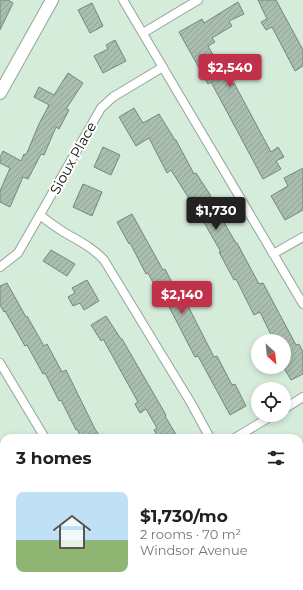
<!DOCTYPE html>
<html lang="en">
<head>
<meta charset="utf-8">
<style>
  body { margin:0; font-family:Montserrat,sans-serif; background:#f6f6f6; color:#202124; height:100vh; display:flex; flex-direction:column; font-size:15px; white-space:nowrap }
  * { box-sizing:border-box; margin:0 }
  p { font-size:13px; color:#757577 }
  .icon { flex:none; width:22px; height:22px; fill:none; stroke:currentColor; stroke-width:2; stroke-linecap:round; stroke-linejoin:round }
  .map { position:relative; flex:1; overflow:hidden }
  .sheet { position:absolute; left:0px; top:434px; width:303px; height:156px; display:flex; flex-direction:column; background:#fff; border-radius:12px 12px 0 0; box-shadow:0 2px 6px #0003 }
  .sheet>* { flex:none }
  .needle { width:26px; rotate:153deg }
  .fabs { position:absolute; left:251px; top:334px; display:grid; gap:8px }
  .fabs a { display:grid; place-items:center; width:40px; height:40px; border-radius:50%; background:#fff; box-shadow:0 2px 6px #0003; font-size:20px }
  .price { position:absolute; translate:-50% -34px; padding:0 9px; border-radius:4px; background:#c2314a; color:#fff; font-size:13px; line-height:26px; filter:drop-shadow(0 1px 2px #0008) }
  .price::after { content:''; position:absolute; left:50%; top:24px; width:12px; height:9px; margin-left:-6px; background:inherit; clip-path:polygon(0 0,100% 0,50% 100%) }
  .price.active { background:#222; color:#fff }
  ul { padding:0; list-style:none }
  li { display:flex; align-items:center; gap:12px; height:100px; padding:0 16px }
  li span { display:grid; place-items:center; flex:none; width:112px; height:80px; border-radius:8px; color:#555 }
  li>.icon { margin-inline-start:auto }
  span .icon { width:48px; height:48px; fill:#fffc; stroke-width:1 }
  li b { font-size:17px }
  h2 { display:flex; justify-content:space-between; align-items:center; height:48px; padding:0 16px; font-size:17px }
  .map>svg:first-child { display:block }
  .building { fill:url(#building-hatch); stroke:#748879 }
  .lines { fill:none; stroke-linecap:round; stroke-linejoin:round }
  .street-casing { stroke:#91a696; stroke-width:10 }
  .secondary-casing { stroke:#91a696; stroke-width:14 }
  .street { stroke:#fff; stroke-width:8 }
  .secondary { stroke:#fff; stroke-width:12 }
  .labels { text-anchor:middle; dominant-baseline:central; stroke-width:4; stroke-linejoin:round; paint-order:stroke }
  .street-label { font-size:14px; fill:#0a110c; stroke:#fff }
</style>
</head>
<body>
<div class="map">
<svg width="303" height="590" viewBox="0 0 303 590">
  <defs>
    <pattern id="building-hatch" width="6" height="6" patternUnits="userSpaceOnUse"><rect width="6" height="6" fill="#a9beae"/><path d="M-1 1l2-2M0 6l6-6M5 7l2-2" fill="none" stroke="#90a294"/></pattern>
  </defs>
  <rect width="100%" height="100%" fill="#d6ecdb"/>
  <!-- building -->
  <path class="building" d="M 0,0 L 8,0 L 13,3 L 0,30 Z
    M 258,0 L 276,0 L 303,50 L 303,66 L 295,71 L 272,27 L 266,30 L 261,22 L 267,19 Z
    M 238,2 L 244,14 L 229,21 L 232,26 L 212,38 L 215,42 L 208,46 L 230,85 L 234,83 L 271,152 L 278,147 L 284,157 L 276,161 L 281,169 L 263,179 L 211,82 L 208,84 L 179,32 L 202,19 L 204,23 Z
    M 92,3 L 103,26 L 90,33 L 78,10 Z
    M 115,40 L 126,61 L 103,73 L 94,56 L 108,49 L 106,45 Z
    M 68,73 L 83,83 L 66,109 L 69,110 L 59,129 L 56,127 L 44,155 L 41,154 L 28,179 L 23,177 L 10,207 L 0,202 L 0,191 L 10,168 L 0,163 L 0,157 L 3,151 L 21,161 L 24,154 L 26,155 L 39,124 L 49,105 L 34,97 L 39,87 L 54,95 Z
    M 134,108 L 143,123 L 159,114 L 175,140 L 176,140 L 194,174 L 196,173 L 211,196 L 209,197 L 236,243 L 237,243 L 259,284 L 263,283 L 296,345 L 299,344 L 303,352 L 303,374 L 291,380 L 284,368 L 284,341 L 274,341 L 260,312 L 254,315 L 236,279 L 234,280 L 219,252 L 221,252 L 202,219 L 171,170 L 167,173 L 149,138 L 136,146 L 119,117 Z
    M 103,147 L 120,155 L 111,175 L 94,167 Z
    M 303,168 L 303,210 L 285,220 L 271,196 L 288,186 L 284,178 Z
    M 83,184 L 102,192 L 92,216 L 73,207 Z
    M 132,214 L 163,270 L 165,269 L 182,302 L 185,300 L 214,357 L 217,356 L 232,385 L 235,384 L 246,406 L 230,415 L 198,356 L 195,357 L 165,299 L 162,300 L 148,273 L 146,274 L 130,243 L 129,244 L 117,222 Z
    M 51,250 L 75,264 L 67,276 L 43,261 Z
    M 87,280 L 99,301 L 84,310 L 80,303 L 73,306 L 68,297 L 75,293 L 72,288 Z
    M 7,283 L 26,317 L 27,316 L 44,346 L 47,344 L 62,372 L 66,370 L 95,429 L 101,438 L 78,438 L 81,437 L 77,429 L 76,430 L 61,400 L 59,401 L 45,373 L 43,374 L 27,345 L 25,346 L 5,311 L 4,312 L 0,305 L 0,286 Z
    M 106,316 L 121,339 L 122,339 L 166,415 L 165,416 L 178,438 L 159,438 L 154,430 L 157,428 L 146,409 L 140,413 L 135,404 L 138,402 L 103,339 L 101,341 L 91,325 Z"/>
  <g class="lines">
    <defs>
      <path id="street" d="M 123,0 L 303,304
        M 143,33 L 198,0
        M 41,216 C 49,222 58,229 67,234 C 81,242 93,248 104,260 L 191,403 L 210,438
        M 273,254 L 303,237
        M 0,267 L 18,253 L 101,108 L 113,97 L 163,67
        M 0,363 L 45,438
        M 284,409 L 303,397
        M 235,438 L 273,415
        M 133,586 L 135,590
        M 299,586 L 301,590"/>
      <path id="secondary" d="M 0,93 L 52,0"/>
    </defs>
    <!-- street casing -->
    <use href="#street" class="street-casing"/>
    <!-- secondary casing -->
    <use href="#secondary" class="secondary-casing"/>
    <!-- street -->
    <use href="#street" class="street"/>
    <!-- secondary -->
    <use href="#secondary" class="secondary"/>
  </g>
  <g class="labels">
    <!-- street labels -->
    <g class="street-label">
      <text transform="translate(73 158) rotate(-61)">Sioux Place</text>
    </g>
  </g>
</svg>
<div class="fabs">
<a><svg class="needle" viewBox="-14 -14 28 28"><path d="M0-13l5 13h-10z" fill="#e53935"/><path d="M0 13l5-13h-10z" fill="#757577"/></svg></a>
<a><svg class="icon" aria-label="locate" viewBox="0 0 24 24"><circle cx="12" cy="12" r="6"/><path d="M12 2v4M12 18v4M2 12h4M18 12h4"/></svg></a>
</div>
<b class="price" style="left:230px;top:88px">$2,540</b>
<b class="price active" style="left:216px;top:231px">$1,730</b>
<b class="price" style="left:182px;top:315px">$2,140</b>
<section class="sheet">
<h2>3 homes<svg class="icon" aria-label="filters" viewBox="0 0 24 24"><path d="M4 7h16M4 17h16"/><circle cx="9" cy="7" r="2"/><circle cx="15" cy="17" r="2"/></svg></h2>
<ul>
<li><span style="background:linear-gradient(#bfe0f5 60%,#8fb573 0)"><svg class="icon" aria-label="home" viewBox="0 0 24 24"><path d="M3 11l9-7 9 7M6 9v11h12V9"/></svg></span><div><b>$1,730/mo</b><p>2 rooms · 70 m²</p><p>Windsor Avenue</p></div></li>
</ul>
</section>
</div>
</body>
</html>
